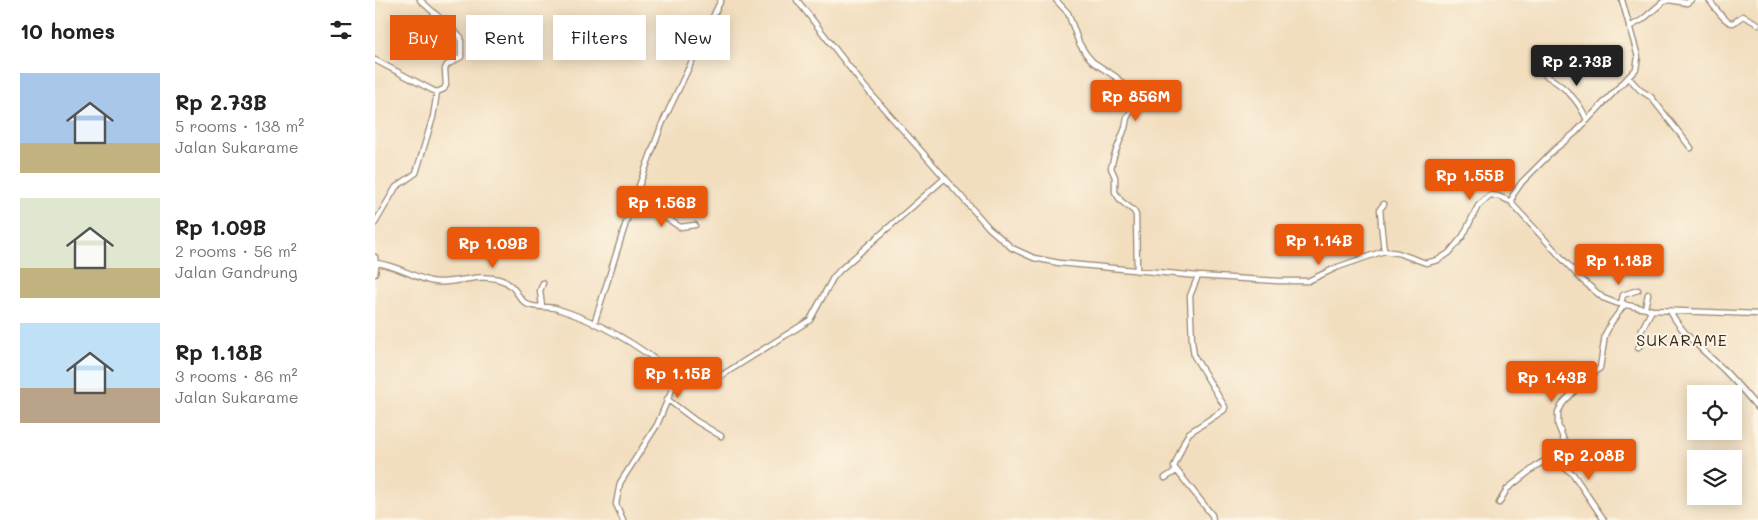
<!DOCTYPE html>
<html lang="en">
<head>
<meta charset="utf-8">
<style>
  body { margin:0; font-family:Mali,sans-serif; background:#f6f6f6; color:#222; height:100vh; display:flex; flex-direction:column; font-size:19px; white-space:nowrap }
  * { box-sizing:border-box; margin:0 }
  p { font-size:16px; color:#767676 }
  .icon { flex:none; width:28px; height:28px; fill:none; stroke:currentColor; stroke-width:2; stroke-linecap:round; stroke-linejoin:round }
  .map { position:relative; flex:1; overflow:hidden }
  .details { display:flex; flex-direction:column; background:#fff; width:375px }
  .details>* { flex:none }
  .top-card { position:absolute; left:15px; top:15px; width:475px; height:45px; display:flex; gap:10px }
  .tools { position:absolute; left:1312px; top:385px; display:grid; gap:10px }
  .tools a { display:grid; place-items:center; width:55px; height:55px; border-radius:0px; background:#fff; box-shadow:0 2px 12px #0003; font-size:25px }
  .price { position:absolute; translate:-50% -42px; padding:0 11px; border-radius:5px; background:#ea580c; color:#fff; font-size:16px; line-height:32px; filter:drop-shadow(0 1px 2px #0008) }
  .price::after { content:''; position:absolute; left:50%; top:30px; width:15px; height:11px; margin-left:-8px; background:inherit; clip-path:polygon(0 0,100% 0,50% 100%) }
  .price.active { background:#222; color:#fff }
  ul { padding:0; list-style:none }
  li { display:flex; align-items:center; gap:15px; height:125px; padding:0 20px }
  li span { display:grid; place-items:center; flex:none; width:140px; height:100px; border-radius:0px; color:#555 }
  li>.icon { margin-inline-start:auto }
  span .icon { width:60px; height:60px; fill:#fffc; stroke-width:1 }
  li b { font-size:21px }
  h2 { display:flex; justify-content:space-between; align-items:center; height:60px; padding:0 20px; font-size:21px }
  .pill { padding:0 18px; border-radius:0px; background:#fff; box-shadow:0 2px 12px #0003; font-size:18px; line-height:45px }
  .pill.active { background:#ea580c; color:#fff }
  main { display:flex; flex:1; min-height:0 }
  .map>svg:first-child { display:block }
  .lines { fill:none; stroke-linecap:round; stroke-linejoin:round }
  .minor-casing { stroke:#96846e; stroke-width:7 }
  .minor { stroke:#fff; stroke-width:4.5 }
  .labels { text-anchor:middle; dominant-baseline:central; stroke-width:4; stroke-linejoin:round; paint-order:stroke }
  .quarter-label { font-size:16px; letter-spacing:1px; fill:#3b2a1e; stroke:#fcf5e5 }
</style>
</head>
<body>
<main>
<section class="details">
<h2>10 homes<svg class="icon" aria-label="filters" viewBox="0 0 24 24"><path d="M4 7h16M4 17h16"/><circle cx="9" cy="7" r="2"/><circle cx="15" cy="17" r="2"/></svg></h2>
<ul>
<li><span style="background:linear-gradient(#a9c7e8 70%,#c2b280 0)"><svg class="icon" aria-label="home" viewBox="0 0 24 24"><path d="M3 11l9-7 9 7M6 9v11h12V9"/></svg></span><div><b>Rp 2.73B</b><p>5 rooms · 138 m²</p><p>Jalan Sukarame</p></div></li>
<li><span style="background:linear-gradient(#dfe7d0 70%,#c2b280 0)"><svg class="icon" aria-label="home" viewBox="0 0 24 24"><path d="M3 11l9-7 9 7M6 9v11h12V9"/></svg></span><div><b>Rp 1.09B</b><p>2 rooms · 56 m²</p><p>Jalan Gandrung</p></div></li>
<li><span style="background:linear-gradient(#bfe0f5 65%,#b9a48a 0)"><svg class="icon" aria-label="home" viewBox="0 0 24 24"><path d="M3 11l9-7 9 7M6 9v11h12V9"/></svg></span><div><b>Rp 1.18B</b><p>3 rooms · 86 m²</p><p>Jalan Sukarame</p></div></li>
</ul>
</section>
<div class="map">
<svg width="1383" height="520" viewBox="0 0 1383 520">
  <rect width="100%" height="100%" fill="#fcf5e5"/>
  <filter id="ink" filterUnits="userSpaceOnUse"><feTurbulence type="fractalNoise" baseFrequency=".02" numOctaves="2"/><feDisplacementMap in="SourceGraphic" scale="10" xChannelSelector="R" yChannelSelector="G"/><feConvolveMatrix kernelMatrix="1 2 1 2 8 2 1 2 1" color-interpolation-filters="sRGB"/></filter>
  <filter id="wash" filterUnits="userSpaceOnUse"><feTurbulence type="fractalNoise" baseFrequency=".0096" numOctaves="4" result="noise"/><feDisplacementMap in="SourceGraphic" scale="20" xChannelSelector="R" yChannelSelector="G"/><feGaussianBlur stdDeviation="1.12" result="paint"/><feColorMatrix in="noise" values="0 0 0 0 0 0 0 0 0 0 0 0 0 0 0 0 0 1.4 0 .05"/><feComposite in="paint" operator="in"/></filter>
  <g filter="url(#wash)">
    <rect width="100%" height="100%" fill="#f2debf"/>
  </g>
  <g filter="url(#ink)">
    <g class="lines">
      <defs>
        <path id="minor" d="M 45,0 L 86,37 L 86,57 L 72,65 L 70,69 L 71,85 L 69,89 L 62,92
          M 422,0 L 489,86 L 614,228 L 637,248 L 659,258 L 684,263 L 823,276 L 903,281 L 933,281 L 963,267 L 1009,251 L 1023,253 L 1051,263 L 1063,260 L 1074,253 L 1088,236 L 1103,206 L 1115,195 L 1123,196 L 1137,202
          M 681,0 L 693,13 L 704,43 L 711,54 L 718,62 L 741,77 L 759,96 L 759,105 L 752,118 L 750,128 L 739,156 L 736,168 L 740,177 L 740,192 L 746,201 L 759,211 L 761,215 L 762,271
          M 1247,0 L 1263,57 L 1261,69 L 1200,133 L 1180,149 L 1147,182 L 1138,195 L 1137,202 L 1138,205 L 1206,279 L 1228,298 L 1241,303 L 1277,310 L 1383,314
          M 1334,0 C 1338,5 1351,24 1358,23 C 1361,22 1365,17 1368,16 L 1383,24
          M 1254,27 L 1267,20 L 1288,2 L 1294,0 L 1312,3 L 1316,0
          M 0,60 L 57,90 L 62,92 L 58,117 L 41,173 L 21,187 L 0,223
          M 1170,75 C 1189,86 1203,99 1212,120
          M 1254,78 L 1265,90 L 1276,97 L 1316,148
          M 258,202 L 279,210 L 305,227 L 320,225
          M 1006,221 L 1005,209 L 1009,204
          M 1006,223 L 1009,251
          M 0,257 L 1,267 L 0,274
          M 1,263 C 20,265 37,276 55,281 C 77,286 100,273 123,279 C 143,284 142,301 154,305 C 162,308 172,306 180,308 C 224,322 265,345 299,375 L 298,387 L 282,425 L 245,483 L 241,504 L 248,520
          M 823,276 L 815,296 L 817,341 L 819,356 L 850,407 L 849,410 L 814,433 L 810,440 L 799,467 L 837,515 L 838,520
          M 1246,304 L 1248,295 L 1263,290
          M 167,306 L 165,291 L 168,283
          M 1270,308 L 1273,294
          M 1295,311 C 1307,334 1328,350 1347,368 C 1359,380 1371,394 1383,408
          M 219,324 L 254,213 L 287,124 L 346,0
          M 1263,348 L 1269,339 L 1266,331 L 1277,310
          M 299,375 L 323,371 L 344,377 L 435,320 L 458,278 L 465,270 L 570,178
          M 292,399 L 321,421 L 346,436
          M 1178,457 L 1187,466 L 1198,474 L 1229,520
          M 790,478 L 801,471
          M 1124,503 L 1132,489 L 1164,464 L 1180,456 L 1188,447 L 1190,443 L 1183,425 L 1183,412 L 1188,403 L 1205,385 L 1225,368 L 1230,335 L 1236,323 L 1250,304"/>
      </defs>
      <!-- minor casing -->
      <use href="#minor" class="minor-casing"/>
      <!-- minor -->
      <use href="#minor" class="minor"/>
    </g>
  </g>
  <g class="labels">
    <!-- quarter labels -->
    <g class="quarter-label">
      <text x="1307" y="339">SUKARAME</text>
    </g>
  </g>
</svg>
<div class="tools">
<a><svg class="icon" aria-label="locate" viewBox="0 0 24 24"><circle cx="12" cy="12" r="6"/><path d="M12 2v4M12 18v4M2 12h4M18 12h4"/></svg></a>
<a><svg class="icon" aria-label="layers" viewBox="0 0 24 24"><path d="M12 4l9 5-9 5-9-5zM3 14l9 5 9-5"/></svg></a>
</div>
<b class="price active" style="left:1202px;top:87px">Rp 2.73B</b>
<b class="price" style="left:761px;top:122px">Rp 856M</b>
<b class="price" style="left:1095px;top:201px">Rp 1.55B</b>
<b class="price" style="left:287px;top:228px">Rp 1.56B</b>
<b class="price" style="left:944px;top:266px">Rp 1.14B</b>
<b class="price" style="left:118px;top:269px">Rp 1.09B</b>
<b class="price" style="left:1244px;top:286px">Rp 1.18B</b>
<b class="price" style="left:303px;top:399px">Rp 1.15B</b>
<b class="price" style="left:1177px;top:403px">Rp 1.43B</b>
<b class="price" style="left:1214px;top:481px">Rp 2.08B</b>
<div class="top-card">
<a class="pill active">Buy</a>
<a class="pill">Rent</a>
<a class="pill">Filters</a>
<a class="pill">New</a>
</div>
</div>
</main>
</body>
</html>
